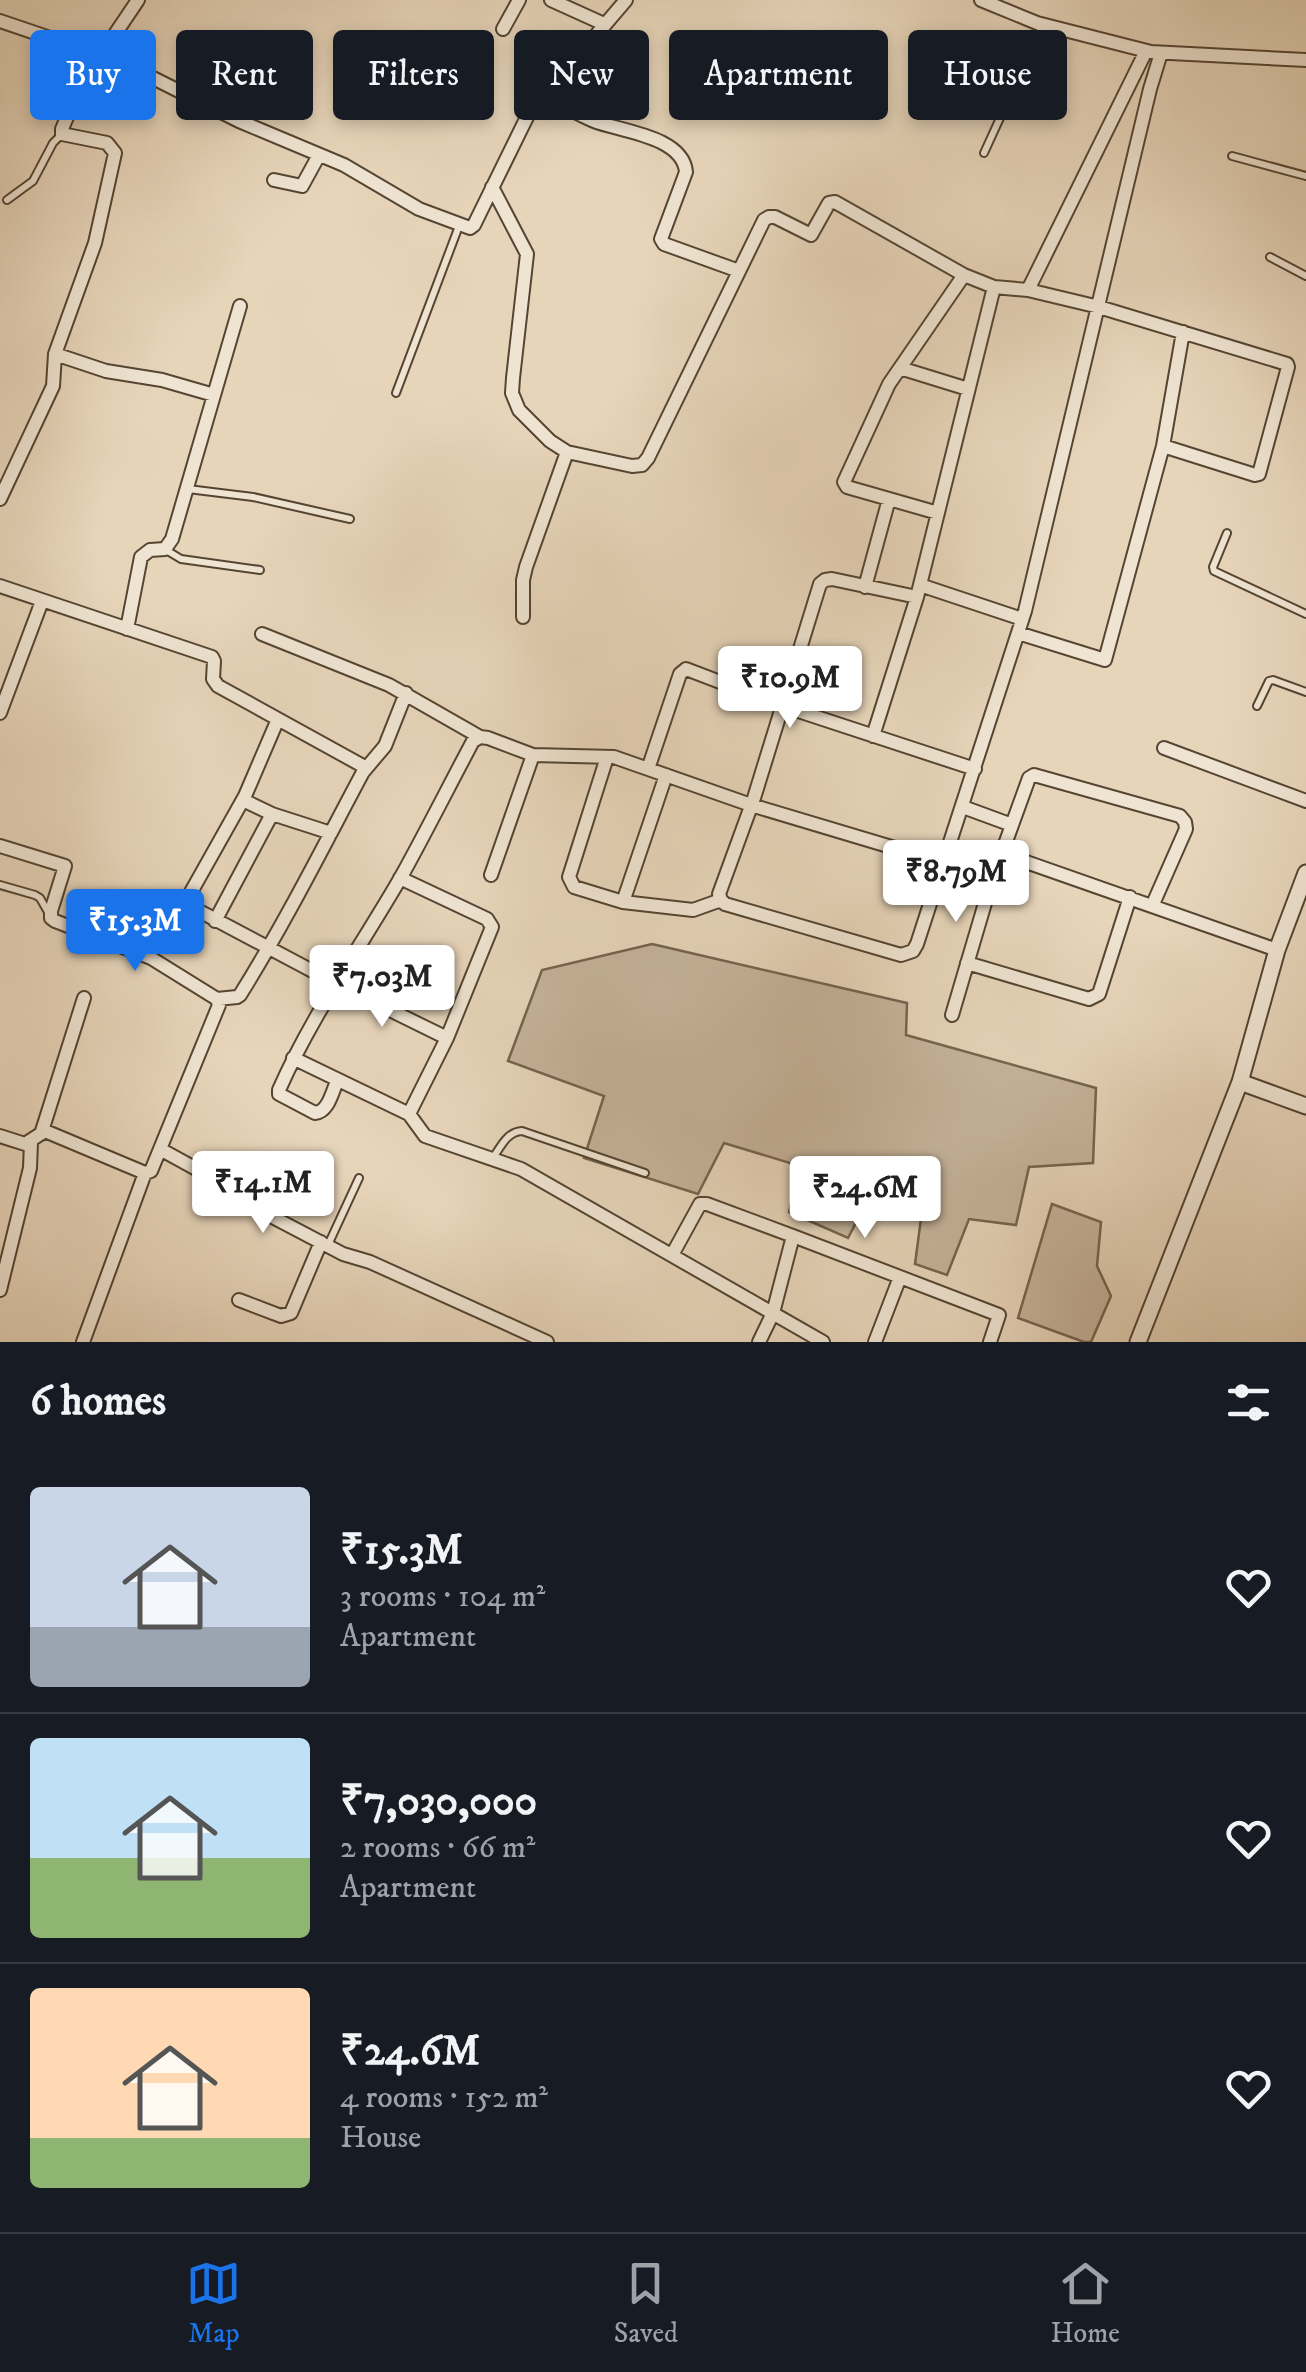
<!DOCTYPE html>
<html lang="en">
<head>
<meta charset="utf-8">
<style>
  body { margin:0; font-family:"IM FELL DW Pica",serif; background:#20242c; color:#f1f3f6; height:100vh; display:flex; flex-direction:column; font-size:38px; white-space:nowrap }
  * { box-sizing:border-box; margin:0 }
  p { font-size:32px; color:#9ea1a6 }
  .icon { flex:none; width:55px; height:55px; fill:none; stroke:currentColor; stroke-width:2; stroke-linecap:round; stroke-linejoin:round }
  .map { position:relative; height:1342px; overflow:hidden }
  .sheet { display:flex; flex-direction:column; background:#171b24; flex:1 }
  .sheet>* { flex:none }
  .guide { position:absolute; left:30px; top:30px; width:1248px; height:90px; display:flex; gap:20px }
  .price { position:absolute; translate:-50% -85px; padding:0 22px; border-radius:10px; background:#fff; color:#222; font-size:32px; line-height:65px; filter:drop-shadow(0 2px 5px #0008) }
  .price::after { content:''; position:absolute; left:50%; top:60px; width:30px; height:22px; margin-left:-15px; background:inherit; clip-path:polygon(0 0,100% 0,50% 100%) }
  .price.on { background:#1a73e8; color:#fff }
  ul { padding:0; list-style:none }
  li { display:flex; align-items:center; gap:30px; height:250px; padding:0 30px }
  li+li { border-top:2px solid #363941 }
  li span { display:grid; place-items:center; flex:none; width:280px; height:200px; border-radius:10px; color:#555 }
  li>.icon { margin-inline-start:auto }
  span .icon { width:120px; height:120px; fill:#fffc; stroke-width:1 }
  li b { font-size:42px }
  h2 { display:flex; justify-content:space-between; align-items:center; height:120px; padding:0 30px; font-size:42px }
  .tag { padding:0 35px; border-radius:10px; background:#171b24; box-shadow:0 5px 15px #0003; font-size:35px; line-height:90px }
  .tag.on { background:#1a73e8; color:#fff }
  .tabs { display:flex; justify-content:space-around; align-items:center; height:140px; border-top:2px solid #363941; background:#171b24; font-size:28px; color:#9ea1a6 }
  .tabs a { display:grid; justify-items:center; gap:5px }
  .tabs .on { color:#1a73e8 }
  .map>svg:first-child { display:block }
  .green { fill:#c6b49b; stroke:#756450; stroke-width:2.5 }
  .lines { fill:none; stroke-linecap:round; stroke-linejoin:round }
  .service-casing { stroke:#554532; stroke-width:10 }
  .minor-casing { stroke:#554532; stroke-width:16 }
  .tertiary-casing { stroke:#554532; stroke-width:19 }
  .service { stroke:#efe4d2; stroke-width:6 }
  .minor { stroke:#efe4d2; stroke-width:12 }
  .tertiary { stroke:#efe4d2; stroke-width:15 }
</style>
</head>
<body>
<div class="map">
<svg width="1306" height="1342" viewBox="0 0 1306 1342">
  <rect width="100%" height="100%" fill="#e7d5ba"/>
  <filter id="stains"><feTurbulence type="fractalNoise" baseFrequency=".002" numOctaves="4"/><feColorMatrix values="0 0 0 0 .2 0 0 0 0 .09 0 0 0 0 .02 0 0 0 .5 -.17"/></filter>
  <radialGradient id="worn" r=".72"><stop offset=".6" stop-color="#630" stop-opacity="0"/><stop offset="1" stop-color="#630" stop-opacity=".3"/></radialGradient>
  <!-- green -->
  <path class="green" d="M 652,944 L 907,1003 L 906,1035 L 1096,1088 L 1093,1163 L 1029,1167 L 1016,1225 L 969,1219 L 947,1275 L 915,1264 L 922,1211 L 870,1196 L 848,1238 L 789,1212 L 800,1166 L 724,1143 L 698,1194 L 584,1158 L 604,1096 L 508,1061 L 542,970 Z
    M 1052,1204 L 1101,1222 L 1097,1266 L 1111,1296 L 1091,1342 L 1084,1342 L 1018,1318 Z"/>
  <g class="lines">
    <defs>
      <path id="service" d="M 984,153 L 1043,24
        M 1232,156 L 1306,176
        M 7,200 L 33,181 L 53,143 L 62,134
        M 1270,257 L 1306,276
        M 396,393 L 459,226
        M 188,489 L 253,497 L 350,519
        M 1227,533 L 1213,567 L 1214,571 L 1306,614
        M 166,550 L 181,559 L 260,570
        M 1257,706 L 1269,681 L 1273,680 L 1306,692
        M 0,885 L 35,895 L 40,898 L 48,912
        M 493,1158 C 501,1146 507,1132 522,1131 L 645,1173
        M 328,1245 L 359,1178"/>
      <path id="minor" d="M 551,0 L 604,24
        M 981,0 L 1037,23 L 1151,52 L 1306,60
        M 0,21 L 121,62 L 239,121 L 344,165 L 419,209 L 470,228 L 474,225 L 528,115 L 626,0
        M 503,29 L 519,0
        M 101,55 L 138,0
        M 544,96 C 561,104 577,114 594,121 C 619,131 683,136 686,172 L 661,239 L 664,244 L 739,271
        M 274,180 L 302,186 L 319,155
        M 492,187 L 527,254 L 513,378 L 512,393 L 519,410 L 550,441 L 567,452 L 632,466 L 642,465 L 648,458 L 764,220 L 769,217 L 775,217 L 811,235 L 829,203 L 835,202 L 964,275 L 994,287
        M 1028,290 L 1099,307 L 1287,364 L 1288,367 L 1259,474 L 1255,475 L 1163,446
        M 55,354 L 106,371 L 162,380 L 214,395
        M 900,368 L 968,389
        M 0,499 L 53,386 L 55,354 L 95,243 L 115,153 L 107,143 L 62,134 L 62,129 L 94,53
        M 938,513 L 847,487 L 844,482 L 889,384 L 964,275
        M 920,585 L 1022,619
        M 0,586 L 212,657 L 214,661 L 213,679 L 218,686 L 363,766 L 363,772 C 323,847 285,923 240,995 L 237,997 L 217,999
        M 865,587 L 889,499
        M 523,617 L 523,580 L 526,567 L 567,452
        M 127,629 L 141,557 L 150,550 L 165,549 L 172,539 L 240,306
        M 1018,633 L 1105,660 L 1163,446 L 1183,332
        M 262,634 L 389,685 L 480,737
        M 0,713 L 42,601
        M 278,719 L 245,796 L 186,901 L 186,904 L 335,983 L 447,1038
        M 873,736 L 917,597
        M 1164,748 L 1306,801
        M 607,757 L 569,877 L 574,887 L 623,902 L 693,910 L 721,900
        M 648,769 L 680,674 L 686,669 L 783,706 L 975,769
        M 363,772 L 385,746 L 406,693
        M 243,800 L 272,814 L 331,833
        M 963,807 L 1012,825 L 1004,847 L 1005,853 L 1009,856 L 1277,950
        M 1012,825 L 1029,778 L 1034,775 L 1180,816 L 1185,822 L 1186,829 L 1153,904
        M 0,846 L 65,866 L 51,911 L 51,918 L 55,921 L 151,958 L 217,999 L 219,1005 L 160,1149
        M 491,875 L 533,755
        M 400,878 L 487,919 L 492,927 L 447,1038 L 409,1114
        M 721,900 L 725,904 L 901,955 L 913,951 L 917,944 L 1025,611 L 1150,89 L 1161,53
        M 721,900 L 719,894 L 754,798 L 820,584 L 825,580 L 832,579 L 917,597 L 994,287 L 1028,290 L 1146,51
        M 623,902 L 666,775
        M 215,921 L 272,814
        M 967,963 L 1089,999 L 1099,994 L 1130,897
        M 952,1015 L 993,876 L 1005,853
        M 293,1058 L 409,1114 L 425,1136 L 521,1169 L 823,1342
        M 337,1081 C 332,1093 328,1112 315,1113 L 279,1094 L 279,1090 C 312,1015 360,948 401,877 C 426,832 449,786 473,741 L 480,737 L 488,738 L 533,755 L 614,757 L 751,805 L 945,863
        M 42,1131 L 84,998
        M 0,1136 L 25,1144 L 45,1131 L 145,1173 L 151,1171 L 160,1149 L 209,1176 L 242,1201 L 343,1254 L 370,1262 L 547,1342
        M 672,1255 L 700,1204 L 707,1204 L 793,1236
        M 0,1290 L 30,1168 L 31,1142
        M 239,1300 L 281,1316 L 291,1313 L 321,1242
        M 83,1342 L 145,1173
        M 759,1342 L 773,1313 L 793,1236 L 999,1315 L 990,1342
        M 875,1342 L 900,1277"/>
      <path id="tertiary" d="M 1240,1082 L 1306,1106
        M 1138,1342 L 1240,1082 L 1277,950 L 1306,873"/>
    </defs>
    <!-- service casing -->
    <use href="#service" class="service-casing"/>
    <!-- minor casing -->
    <use href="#minor" class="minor-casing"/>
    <!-- tertiary casing -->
    <use href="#tertiary" class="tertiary-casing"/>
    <!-- service -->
    <use href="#service" class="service"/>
    <!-- minor -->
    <use href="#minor" class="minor"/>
    <!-- tertiary -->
    <use href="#tertiary" class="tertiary"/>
  </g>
  <rect width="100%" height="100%" filter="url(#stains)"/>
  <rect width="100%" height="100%" fill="url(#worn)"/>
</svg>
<b class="price" style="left:790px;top:731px">₹10.9M</b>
<b class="price" style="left:956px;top:925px">₹8.79M</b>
<b class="price on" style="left:135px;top:974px">₹15.3M</b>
<b class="price" style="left:382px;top:1030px">₹7.03M</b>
<b class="price" style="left:263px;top:1236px">₹14.1M</b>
<b class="price" style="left:865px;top:1241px">₹24.6M</b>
<div class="guide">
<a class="tag on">Buy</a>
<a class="tag">Rent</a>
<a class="tag">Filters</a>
<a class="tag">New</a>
<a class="tag">Apartment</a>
<a class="tag">House</a>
</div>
</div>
<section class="sheet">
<h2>6 homes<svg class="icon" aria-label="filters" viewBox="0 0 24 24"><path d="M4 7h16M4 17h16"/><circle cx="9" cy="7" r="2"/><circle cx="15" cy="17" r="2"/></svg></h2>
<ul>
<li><span style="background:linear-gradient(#c9d6e8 70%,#9aa5b1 0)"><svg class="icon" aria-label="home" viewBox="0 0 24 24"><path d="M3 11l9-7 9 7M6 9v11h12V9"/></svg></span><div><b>₹15.3M</b><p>3 rooms · 104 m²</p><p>Apartment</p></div><svg class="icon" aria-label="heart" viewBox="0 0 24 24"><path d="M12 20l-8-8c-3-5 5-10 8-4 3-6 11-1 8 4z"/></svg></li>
<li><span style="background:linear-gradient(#bfe0f5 60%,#8fb573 0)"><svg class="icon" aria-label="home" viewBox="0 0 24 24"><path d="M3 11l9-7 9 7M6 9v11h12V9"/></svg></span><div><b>₹7,030,000</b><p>2 rooms · 66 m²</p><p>Apartment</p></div><svg class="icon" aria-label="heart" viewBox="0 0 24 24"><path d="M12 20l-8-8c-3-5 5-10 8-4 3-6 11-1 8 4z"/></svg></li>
<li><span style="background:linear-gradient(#ffd9b3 75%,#8fb573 0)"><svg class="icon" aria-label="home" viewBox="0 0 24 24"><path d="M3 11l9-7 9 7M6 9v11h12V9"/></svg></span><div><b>₹24.6M</b><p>4 rooms · 152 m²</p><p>House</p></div><svg class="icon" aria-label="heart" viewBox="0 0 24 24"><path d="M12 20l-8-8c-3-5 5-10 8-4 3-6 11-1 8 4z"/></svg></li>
</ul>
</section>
<nav class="tabs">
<a class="on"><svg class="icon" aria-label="map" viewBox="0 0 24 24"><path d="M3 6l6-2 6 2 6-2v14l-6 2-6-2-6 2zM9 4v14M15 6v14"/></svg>Map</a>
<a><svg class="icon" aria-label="saved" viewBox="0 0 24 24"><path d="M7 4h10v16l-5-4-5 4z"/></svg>Saved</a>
<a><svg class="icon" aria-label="home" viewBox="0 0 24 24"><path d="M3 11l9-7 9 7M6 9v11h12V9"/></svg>Home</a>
</nav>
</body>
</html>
